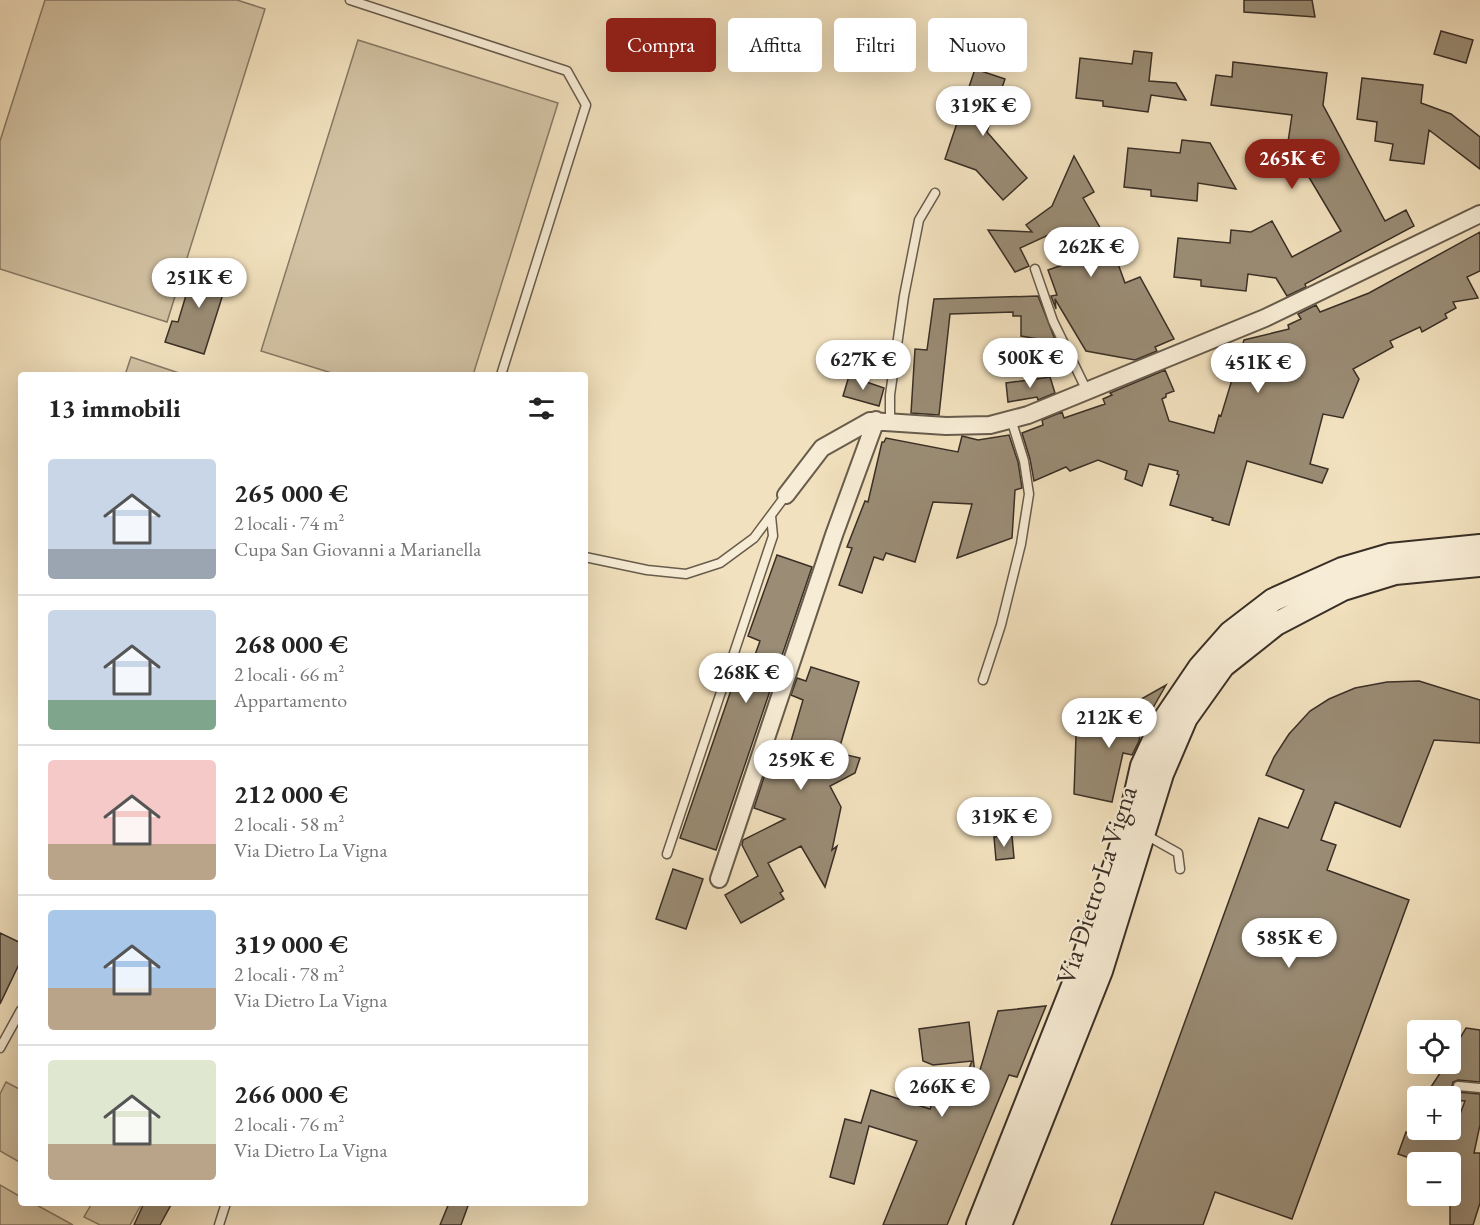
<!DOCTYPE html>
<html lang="it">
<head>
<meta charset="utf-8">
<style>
  body { margin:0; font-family:"EB Garamond",serif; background:#f6f6f6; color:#222; height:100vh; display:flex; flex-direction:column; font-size:22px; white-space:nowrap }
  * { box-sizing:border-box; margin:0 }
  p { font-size:20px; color:#767676 }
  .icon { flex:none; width:33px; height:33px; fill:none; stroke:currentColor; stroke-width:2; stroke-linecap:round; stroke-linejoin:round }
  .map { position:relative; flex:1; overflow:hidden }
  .panel { position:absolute; left:18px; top:372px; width:570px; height:834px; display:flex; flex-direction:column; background:#fff; border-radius:6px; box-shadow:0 6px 24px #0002 }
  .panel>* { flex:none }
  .top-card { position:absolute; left:606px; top:18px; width:570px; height:54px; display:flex; gap:12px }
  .controls { position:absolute; left:1407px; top:1020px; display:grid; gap:12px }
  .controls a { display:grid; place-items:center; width:54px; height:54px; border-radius:6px; background:#fff; box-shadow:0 6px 24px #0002; font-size:30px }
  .price { position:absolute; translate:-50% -51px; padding:0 14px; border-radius:21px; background:#fff; color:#222; font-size:20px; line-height:39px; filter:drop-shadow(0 2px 3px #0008) }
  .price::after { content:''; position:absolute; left:50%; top:36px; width:18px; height:14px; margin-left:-9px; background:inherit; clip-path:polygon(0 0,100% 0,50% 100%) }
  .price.selected { background:#8f2418; color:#fff }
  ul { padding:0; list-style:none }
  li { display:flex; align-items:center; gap:18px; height:150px; padding:0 30px }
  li+li { border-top:2px solid #e0e0e0 }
  li span { display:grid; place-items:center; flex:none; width:168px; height:120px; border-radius:6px; color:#555 }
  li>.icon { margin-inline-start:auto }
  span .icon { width:72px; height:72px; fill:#fffc; stroke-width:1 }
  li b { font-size:26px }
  h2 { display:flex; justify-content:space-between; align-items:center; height:72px; padding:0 30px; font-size:26px }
  .chip { padding:0 21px; border-radius:6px; background:#fff; box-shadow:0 6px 24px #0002; font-size:21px; line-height:54px }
  .chip.selected { background:#8f2418; color:#fff }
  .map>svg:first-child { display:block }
  .green { fill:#d3c3a4; stroke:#867965; stroke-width:1.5 }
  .building { fill:#9a8c75; stroke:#3a2f26; stroke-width:1.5 }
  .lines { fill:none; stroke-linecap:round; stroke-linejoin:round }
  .lane-casing { stroke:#685c4c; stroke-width:11 }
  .street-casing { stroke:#685c4c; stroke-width:20 }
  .secondary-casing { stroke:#3a2f26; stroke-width:26 }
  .lane { stroke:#f7ecd5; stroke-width:8 }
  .street { stroke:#f7ecd5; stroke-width:16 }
  .secondary { stroke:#f7ecd5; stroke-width:22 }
  .labels { text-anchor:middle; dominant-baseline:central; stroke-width:4.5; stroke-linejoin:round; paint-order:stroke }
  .street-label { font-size:27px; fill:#3a2f26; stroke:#f7ecd5 }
</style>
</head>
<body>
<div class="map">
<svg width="1480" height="1225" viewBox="0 0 1480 1225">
  <rect width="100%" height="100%" fill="#f2e1be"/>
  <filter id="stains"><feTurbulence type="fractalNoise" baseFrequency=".00333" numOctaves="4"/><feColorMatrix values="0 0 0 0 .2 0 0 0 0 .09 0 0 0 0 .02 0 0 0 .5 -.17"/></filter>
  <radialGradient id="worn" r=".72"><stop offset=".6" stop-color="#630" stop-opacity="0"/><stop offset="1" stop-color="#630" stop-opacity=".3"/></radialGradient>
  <!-- green -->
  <path class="green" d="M 45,0 L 237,0 L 265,9 L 167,322 L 0,269 L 0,141 Z
    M 358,40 L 558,103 L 473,375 L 338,375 L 261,351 Z
    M 131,357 L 185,375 L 125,375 Z
    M 6,1082 L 21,1090 L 21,1163 L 0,1151 L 0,1094 Z
    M 0,1185 L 21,1197 L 21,1203 L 33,1203 L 73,1225 L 0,1225 Z
    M 92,1203 L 142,1203 L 130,1225 L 100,1225 L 84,1217 Z"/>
  <!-- building -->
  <path class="building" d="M 1244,0 L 1312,0 L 1315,17 L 1244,12 Z
    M 1441,31 L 1473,40 L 1466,63 L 1434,54 Z
    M 1134,51 L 1152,53 L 1149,81 L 1176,83 L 1186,100 L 1151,95 L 1148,112 L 1103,106 L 1103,101 L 1076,98 L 1080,58 L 1132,64 Z
    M 1233,62 L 1327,73 L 1323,105 L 1385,221 L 1406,210 L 1414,226 L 1305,284 L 1306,287 L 1287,296 L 1276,278 L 1248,274 L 1246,291 L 1201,286 L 1201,280 L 1174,277 L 1178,238 L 1230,243 L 1231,230 L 1251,232 L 1272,221 L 1292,257 L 1341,231 L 1288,142 L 1292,115 L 1211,105 L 1216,75 L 1232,77 Z
    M 975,69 L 1005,79 L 987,132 L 1027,178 L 1003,200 L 976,170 L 945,159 Z
    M 1362,78 L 1423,85 L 1421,103 L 1451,114 L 1480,137 L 1480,169 L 1429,130 L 1424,164 L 1390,160 L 1393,144 L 1375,141 L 1377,122 L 1357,119 Z
    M 1182,140 L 1210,143 L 1236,189 L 1198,183 L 1197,201 L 1151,196 L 1151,190 L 1124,187 L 1128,148 L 1180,153 Z
    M 1074,156 L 1094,192 L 1083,198 L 1113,250 L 1125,283 L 1140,277 L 1174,339 L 1155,347 L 1157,351 L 1135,360 L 1086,351 L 1055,299 L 1056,309 L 1051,296 L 1057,295 L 1048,270 L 1074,261 L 1057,231 L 1020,248 L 1029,266 L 1015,272 L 988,230 L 1032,232 L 1026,225 L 1052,206 Z
    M 1480,232 L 1480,271 L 1467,277 L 1478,298 L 1453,302 L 1456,308 L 1445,314 L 1447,318 L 1422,332 L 1420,327 L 1390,341 L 1393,347 L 1353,369 L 1359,379 L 1343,418 L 1323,414 L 1310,464 L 1328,469 L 1322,483 L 1247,461 L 1229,525 L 1212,520 L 1213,518 L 1170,505 L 1179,475 L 1177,474 L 1178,471 L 1149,464 L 1142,486 L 1125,479 L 1127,471 L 1098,460 L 1070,471 L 1066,467 L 1034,481 L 1030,459 L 1022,433 L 1043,425 L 1042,420 L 1062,412 L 1064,418 L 1105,404 L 1103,399 L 1112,395 L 1110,393 L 1165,370 L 1174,391 L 1166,394 L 1166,397 L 1162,399 L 1169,421 L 1214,433 L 1219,415 L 1221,416 L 1244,340 L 1289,329 L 1288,325 L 1301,319 L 1298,314 L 1316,305 L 1320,312 L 1369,293 Z
    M 196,262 L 230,272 L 204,354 L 165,342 L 172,321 L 178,322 Z
    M 1038,296 L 1056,342 L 1021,336 L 1021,316 L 1013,316 L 1013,312 L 950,314 L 939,415 L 911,413 L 915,349 L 927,350 L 934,299 Z
    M 849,376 L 884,388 L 879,406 L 843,396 Z
    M 1050,377 L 1055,393 L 1038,400 L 1037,397 L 1008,402 L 1006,383 Z
    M 1009,435 L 1018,462 L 1022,488 L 1015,490 L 1012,538 L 957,558 L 972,504 L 933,502 L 915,562 L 886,553 L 883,560 L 874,557 L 862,593 L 839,585 L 852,548 L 847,547 L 865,501 L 868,502 L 882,442 L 884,442 L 886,438 L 958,452 L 962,436 L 978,440 Z
    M 777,555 L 812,567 L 716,850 L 680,838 L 737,673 L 747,677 L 760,641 L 748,636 Z
    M 811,667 L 859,682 L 838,753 L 860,758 L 855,773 L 830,786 L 841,807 L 832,850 L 837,846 L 825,887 L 801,846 L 768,863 L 783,891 L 780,893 L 784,899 L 741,923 L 725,895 L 758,876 L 742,845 L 743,840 L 785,819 L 754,808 L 775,743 L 789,748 L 803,700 L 791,695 L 797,678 L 806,681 Z
    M 1419,681 L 1480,700 L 1480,743 L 1434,740 L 1400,827 L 1335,802 L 1321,840 L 1336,845 L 1327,870 L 1409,900 L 1292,1219 L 1215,1192 L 1203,1225 L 1111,1225 L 1259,818 L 1288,828 L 1304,790 L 1266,775 L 1274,757 L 1289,734 L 1310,711 L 1329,699 L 1355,688 L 1387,682 Z
    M 1166,685 L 1141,729 L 1139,741 L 1132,755 L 1123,753 L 1112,802 L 1074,794 L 1076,736 Z
    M 1012,836 L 1014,858 L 996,860 L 994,837 Z
    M 673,869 L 703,879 L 686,929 L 656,919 Z
    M 0,933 L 21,943 L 21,960 L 0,1004 Z
    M 1046,1006 L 1017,1077 L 1009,1075 L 947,1225 L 883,1225 L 917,1141 L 869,1126 L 854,1184 L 830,1177 L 845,1119 L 861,1123 L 871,1090 L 930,1109 L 936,1093 L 955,1103 L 972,1061 L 933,1065 L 923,1061 L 919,1029 L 969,1022 L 976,1083 L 998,1011 Z
    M 1466,1028 L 1480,1030 L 1480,1082 L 1458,1080 L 1453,1082 L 1452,1086 L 1457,1092 L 1480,1094 L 1480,1125 L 1474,1153 L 1480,1153 L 1480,1203 L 1473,1225 L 1450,1225 L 1450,1162 L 1421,1162 L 1398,1154 L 1406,1132 L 1414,1135 L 1416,1130 L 1454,1130 L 1465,1101 L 1450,1100 L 1450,1096 L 1425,1096 L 1446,1064 L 1450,1064 L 1450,1055 Z
    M 144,1203 L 172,1203 L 160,1225 L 134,1225 Z
    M 449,1203 L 469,1203 L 461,1225 L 440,1225 Z"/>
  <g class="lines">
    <defs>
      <path id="lane" d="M 350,0 L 567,71 L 586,105 L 501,375
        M 1035,269 L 1053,321 L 1087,391
        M 890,422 L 890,395 L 904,296 L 919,220 L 935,193
        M 585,557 L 647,570 L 686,574 L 720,563 L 754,538 L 786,495
        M 983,680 L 1001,625 L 1021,544 L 1029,494 L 1024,461 L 1011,419
        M 1146,835 L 1178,853 L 1180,869
        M 667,854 L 773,536 L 771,516
        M 0,1048 L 21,1010
        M 1458,1086 L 1480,1088
        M 219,1225 L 226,1203"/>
      <path id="street" d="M 786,495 L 822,448 L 870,421 L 946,426 L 990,425 L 1028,415 L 1265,318 L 1480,214
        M 719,879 L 834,535 L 876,420"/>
      <path id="secondary" d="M 978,1225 L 1082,963 L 1129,823 L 1142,766 L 1162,723 L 1200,667 L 1230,633 L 1273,600 L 1342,569 L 1390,555 L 1480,546
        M 1000,1225 L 1101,971 L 1162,774 L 1186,718 L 1223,666 L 1276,624 L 1343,589 L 1395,573 L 1480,565"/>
    </defs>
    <!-- lane casing -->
    <use href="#lane" class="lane-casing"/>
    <!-- street casing -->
    <use href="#street" class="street-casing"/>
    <!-- secondary casing -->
    <use href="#secondary" class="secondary-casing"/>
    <!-- lane -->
    <use href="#lane" class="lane"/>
    <!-- street -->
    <use href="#street" class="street"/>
    <!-- secondary -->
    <use href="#secondary" class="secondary"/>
  </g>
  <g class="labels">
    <!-- street labels -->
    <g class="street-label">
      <text transform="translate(1096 885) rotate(-72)">Via Dietro La Vigna</text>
    </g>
  </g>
  <rect width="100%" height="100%" filter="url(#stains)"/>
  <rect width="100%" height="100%" fill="url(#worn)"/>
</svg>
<div class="controls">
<a><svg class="icon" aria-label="locate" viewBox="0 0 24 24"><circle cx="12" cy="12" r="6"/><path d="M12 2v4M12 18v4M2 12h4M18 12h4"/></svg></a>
<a>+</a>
<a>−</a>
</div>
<b class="price" style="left:983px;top:137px">319K €</b>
<b class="price selected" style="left:1292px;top:190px">265K €</b>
<b class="price" style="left:1091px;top:278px">262K €</b>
<b class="price" style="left:199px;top:309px">251K €</b>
<b class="price" style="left:1030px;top:389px">500K €</b>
<b class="price" style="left:863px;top:391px">627K €</b>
<b class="price" style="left:1258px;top:394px">451K €</b>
<b class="price" style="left:746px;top:704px">268K €</b>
<b class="price" style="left:1109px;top:749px">212K €</b>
<b class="price" style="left:801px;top:791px">259K €</b>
<b class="price" style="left:1004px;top:848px">319K €</b>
<b class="price" style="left:1289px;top:969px">585K €</b>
<b class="price" style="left:942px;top:1118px">266K €</b>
<div class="top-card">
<a class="chip selected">Compra</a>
<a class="chip">Affitta</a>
<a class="chip">Filtri</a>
<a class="chip">Nuovo</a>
</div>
<section class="panel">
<h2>13 immobili<svg class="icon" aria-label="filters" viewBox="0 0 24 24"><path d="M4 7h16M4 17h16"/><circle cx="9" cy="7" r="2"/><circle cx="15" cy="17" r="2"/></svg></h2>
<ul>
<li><span style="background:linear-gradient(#c9d6e8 75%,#9aa5b1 0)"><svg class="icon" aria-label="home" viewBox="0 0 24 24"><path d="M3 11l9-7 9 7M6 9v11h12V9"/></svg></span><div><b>265 000 €</b><p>2 locali · 74 m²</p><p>Cupa San Giovanni a Marianella</p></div></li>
<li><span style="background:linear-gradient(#c9d6e8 75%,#7fa58c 0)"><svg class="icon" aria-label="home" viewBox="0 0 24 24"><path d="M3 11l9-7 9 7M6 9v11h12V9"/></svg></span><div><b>268 000 €</b><p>2 locali · 66 m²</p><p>Appartamento</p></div></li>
<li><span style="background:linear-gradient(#f6c9c9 70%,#b9a48a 0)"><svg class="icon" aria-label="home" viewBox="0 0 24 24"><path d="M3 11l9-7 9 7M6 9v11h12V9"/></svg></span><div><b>212 000 €</b><p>2 locali · 58 m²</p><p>Via Dietro La Vigna</p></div></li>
<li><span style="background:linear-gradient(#a9c7e8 65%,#b9a48a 0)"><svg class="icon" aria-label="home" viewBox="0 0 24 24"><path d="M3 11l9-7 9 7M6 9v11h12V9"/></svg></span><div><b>319 000 €</b><p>2 locali · 78 m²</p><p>Via Dietro La Vigna</p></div></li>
<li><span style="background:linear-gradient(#dfe7d0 70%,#b9a48a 0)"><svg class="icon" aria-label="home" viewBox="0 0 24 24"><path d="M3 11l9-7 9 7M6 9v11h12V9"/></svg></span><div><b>266 000 €</b><p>2 locali · 76 m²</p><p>Via Dietro La Vigna</p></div></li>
</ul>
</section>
</div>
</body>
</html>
